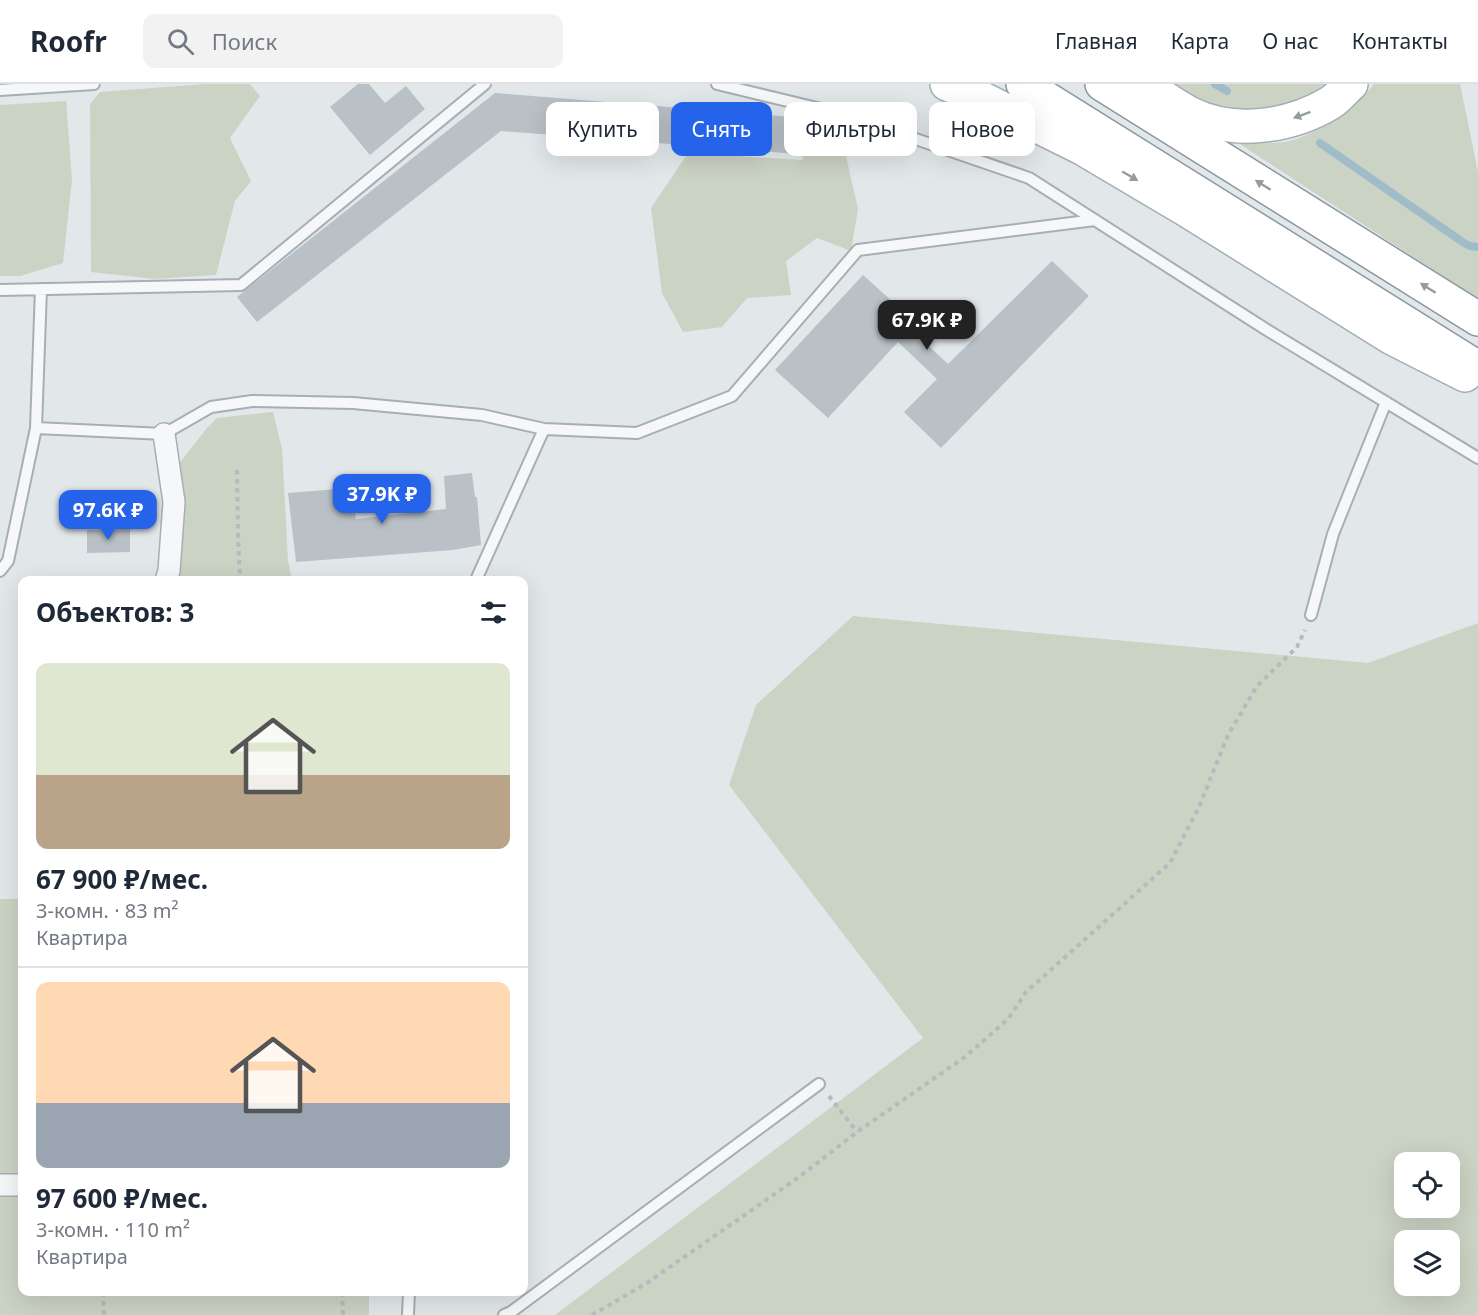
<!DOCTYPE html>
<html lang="ru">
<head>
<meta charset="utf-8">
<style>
  body { margin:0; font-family:"Noto Sans",sans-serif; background:#f2f2f3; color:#1f2937; height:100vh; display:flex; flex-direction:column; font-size:22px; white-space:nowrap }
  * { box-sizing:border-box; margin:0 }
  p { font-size:20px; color:#747a83 }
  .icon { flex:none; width:33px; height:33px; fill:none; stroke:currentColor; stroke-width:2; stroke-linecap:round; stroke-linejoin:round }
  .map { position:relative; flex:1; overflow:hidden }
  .side { position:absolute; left:18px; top:492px; width:510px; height:720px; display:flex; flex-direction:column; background:#fff; border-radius:12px; box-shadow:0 6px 24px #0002 }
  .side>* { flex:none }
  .hud { position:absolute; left:546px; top:18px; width:570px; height:54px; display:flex; gap:12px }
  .buttons { position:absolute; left:1394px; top:1068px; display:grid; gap:12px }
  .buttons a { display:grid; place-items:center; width:66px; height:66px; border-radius:12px; background:#fff; box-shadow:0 6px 24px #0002; font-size:30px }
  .price { position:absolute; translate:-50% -51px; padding:0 14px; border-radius:12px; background:#2563eb; color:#fff; font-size:20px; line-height:39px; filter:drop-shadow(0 2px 3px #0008) }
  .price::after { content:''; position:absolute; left:50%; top:36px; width:18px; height:14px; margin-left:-9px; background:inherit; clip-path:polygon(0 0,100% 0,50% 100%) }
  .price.selected { background:#222; color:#fff }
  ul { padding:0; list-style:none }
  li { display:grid; align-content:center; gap:12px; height:318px; padding:0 18px }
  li+li { border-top:2px solid #e0e1e3 }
  li span { display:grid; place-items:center; height:186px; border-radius:12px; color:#555 }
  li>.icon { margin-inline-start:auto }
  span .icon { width:108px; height:108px; fill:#fffc; stroke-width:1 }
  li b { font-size:26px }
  h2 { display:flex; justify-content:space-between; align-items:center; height:72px; padding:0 18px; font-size:26px }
  .tag { padding:0 21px; border-radius:12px; background:#fff; box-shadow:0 6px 24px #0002; font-size:21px; line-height:54px }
  .tag.selected { background:#2563eb; color:#fff }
  header { display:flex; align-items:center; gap:36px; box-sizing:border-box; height:84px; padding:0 30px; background:#fff; border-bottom:2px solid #e0e1e3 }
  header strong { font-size:28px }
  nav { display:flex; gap:33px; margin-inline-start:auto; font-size:21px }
  .search { width:420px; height:54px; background:#f2f2f3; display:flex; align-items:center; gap:15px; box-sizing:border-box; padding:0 21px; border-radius:12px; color:#747a83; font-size:22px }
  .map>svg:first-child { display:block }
  .green { fill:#cbd3c4; fill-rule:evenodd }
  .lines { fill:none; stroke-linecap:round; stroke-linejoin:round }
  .stream { stroke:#9fbcc8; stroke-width:8 }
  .building { fill:#b9c1c6 }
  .lane-casing { stroke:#a7afb4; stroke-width:14 }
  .street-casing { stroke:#a7afb4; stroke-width:24 }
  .primary-casing { stroke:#a2aeb5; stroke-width:36 }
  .highway-casing { stroke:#8a98a0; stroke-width:36 }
  .path { stroke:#b4babd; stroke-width:4; stroke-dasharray:4.5 4.5; stroke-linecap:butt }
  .lane { stroke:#f5f7f8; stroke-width:10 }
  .street { stroke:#f5f7f8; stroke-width:21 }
  .primary { stroke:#fff; stroke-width:33 }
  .highway { stroke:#fff; stroke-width:33 }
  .oneway { fill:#959ca0 }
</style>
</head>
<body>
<header>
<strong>Roofr</strong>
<div class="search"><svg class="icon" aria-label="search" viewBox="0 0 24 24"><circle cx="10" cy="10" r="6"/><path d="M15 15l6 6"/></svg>Поиск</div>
<nav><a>Главная</a><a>Карта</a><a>О нас</a><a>Контакты</a></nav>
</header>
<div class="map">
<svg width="1478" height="1231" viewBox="0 0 1478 1231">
  <rect width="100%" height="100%" fill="#e2e7ea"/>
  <!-- green -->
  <path class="green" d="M 206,0 L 250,0 L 260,12 L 230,54 L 251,97 L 235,117 L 216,191 L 155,195 L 91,188 L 90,20 L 100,8 Z
    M 1162,0 L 1334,0 L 1325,8 L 1277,24 L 1251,26 L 1208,23 Z
    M 1374,0 L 1460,0 L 1478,88 L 1478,215 L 1238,59 C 1253,59 1271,60 1285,58 C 1313,53 1358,23 1374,0 Z
    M 66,17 L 72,95 L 63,179 L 20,192 L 0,192 L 0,21 Z
    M 810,40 L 839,41 L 858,125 L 851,167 L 817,154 L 786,177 L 791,211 L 747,214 L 722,243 L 683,248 L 662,209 L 651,124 L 688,69 L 802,76 Z
    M 273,328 L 282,365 L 288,477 L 292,496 L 178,496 L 179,489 L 183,426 L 178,381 L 207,344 L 217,334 Z
    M 853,532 L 1368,579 L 1478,539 L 1478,1231 L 555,1231 L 923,954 L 729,701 L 756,621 ZM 1404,1078 L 1449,1078 L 1449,1124 L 1404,1124 ZM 1404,1156 L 1449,1156 L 1449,1202 L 1404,1202 Z
    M 0,815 L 22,815 L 22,1208 L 369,1208 L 369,1231 L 0,1231 Z"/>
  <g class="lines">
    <!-- stream -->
    <path class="stream" d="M 1215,0 L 1227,7
      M 1320,59 L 1464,159 L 1470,162 L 1478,163"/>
  </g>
  <!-- building -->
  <path class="building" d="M 358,0 L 369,0 L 385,19 L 406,2 L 425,25 L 370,71 L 330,23 Z
    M 495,9 L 805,34 L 799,70 L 501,47 L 257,238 L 237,213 Z
    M 1052,177 L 1089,212 L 941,364 L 904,328 L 937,295 L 898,258 L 828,334 L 775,286 L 863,191 L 914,237 L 911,245 L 948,280 Z
    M 472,389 L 475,413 L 477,413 L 481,461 L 453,466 L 296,478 L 288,409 L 351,404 L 356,435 L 446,425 L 444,392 Z
    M 130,445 L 130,468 L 87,469 L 87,446 Z"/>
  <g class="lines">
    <defs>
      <path id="lane" d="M 717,0 L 846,31 L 1029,94 L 1267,246 L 1478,374
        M 0,6 L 94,0
        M 0,206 L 241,201 L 485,0
        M 36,344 L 164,350 L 211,323 L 252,317 L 353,319 L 482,331 L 544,345
        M 0,487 L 8,477 L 36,344 L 41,205
        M 476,496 L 544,345 L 637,349 L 732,312 L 858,166 L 1095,136
        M 1311,531 L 1333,450 L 1386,318
        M 408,1231 L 409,1208
        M 504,1231 L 511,1228 L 819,1000"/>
      <path id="street" d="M 164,350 L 174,418 L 169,487 L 166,496
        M 0,1101 L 22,1101"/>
      <path id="primary" d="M 947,0 L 979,13 L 1082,64 L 1185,125 L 1392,254 L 1465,291
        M 1144,0 C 1159,10 1175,22 1191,30 C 1234,51 1290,43 1330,19 C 1338,14 1344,6 1351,0"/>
      <path id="highway" d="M 1023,0 L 1478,284
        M 1102,0 L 1478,235"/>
    </defs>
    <!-- lane casing -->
    <use href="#lane" class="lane-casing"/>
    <!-- street casing -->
    <use href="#street" class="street-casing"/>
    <!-- primary casing -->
    <use href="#primary" class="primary-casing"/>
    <!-- highway casing -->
    <use href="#highway" class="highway-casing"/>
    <!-- path -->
    <path class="path" d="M 237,386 L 238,450 L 240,496
      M 829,1012 L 857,1048
      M 103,1208 L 104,1231
      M 342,1208 L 343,1231
      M 592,1231 L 647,1199 L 799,1093 L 857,1048 L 965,973 L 1008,935 L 1026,908 L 1170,779 L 1199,723 L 1228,651 L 1257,602 L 1297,563 L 1305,546"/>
    <!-- lane -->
    <use href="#lane" class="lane"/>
    <!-- street -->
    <use href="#street" class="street"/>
    <!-- primary -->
    <use href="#primary" class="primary"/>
    <!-- highway -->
    <use href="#highway" class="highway"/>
  </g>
  <!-- one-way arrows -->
  <defs><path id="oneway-solid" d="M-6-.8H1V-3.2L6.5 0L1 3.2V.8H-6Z" transform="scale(1.5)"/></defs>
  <g class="oneway">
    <use href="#oneway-solid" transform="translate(1302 31) rotate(160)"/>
    <use href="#oneway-solid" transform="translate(1130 92) rotate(30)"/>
    <use href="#oneway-solid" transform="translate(1263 101) rotate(-148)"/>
    <use href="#oneway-solid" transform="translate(1428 204) rotate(-148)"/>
  </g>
</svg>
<div class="buttons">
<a><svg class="icon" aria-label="locate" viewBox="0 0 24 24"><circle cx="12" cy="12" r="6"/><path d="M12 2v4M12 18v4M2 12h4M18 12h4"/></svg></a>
<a><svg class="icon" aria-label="layers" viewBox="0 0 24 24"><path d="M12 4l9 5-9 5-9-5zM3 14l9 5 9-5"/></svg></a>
</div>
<b class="price selected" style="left:927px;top:267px">67.9K ₽</b>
<b class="price" style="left:382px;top:441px">37.9K ₽</b>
<b class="price" style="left:108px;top:457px">97.6K ₽</b>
<div class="hud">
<a class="tag">Купить</a>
<a class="tag selected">Снять</a>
<a class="tag">Фильтры</a>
<a class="tag">Новое</a>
</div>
<section class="side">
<h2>Объектов: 3<svg class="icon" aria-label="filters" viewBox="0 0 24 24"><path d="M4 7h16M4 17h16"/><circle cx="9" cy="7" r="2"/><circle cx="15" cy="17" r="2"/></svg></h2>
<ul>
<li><span style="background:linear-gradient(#dfe7d0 60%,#b9a48a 0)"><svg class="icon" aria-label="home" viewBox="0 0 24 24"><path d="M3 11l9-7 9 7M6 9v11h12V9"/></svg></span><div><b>67 900 ₽/мес.</b><p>3-комн. · 83 m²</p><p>Квартира</p></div></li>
<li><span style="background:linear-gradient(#ffd9b3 65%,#9aa5b1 0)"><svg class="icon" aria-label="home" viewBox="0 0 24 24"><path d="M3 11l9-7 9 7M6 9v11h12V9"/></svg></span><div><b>97 600 ₽/мес.</b><p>3-комн. · 110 m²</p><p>Квартира</p></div></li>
</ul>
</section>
</div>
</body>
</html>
